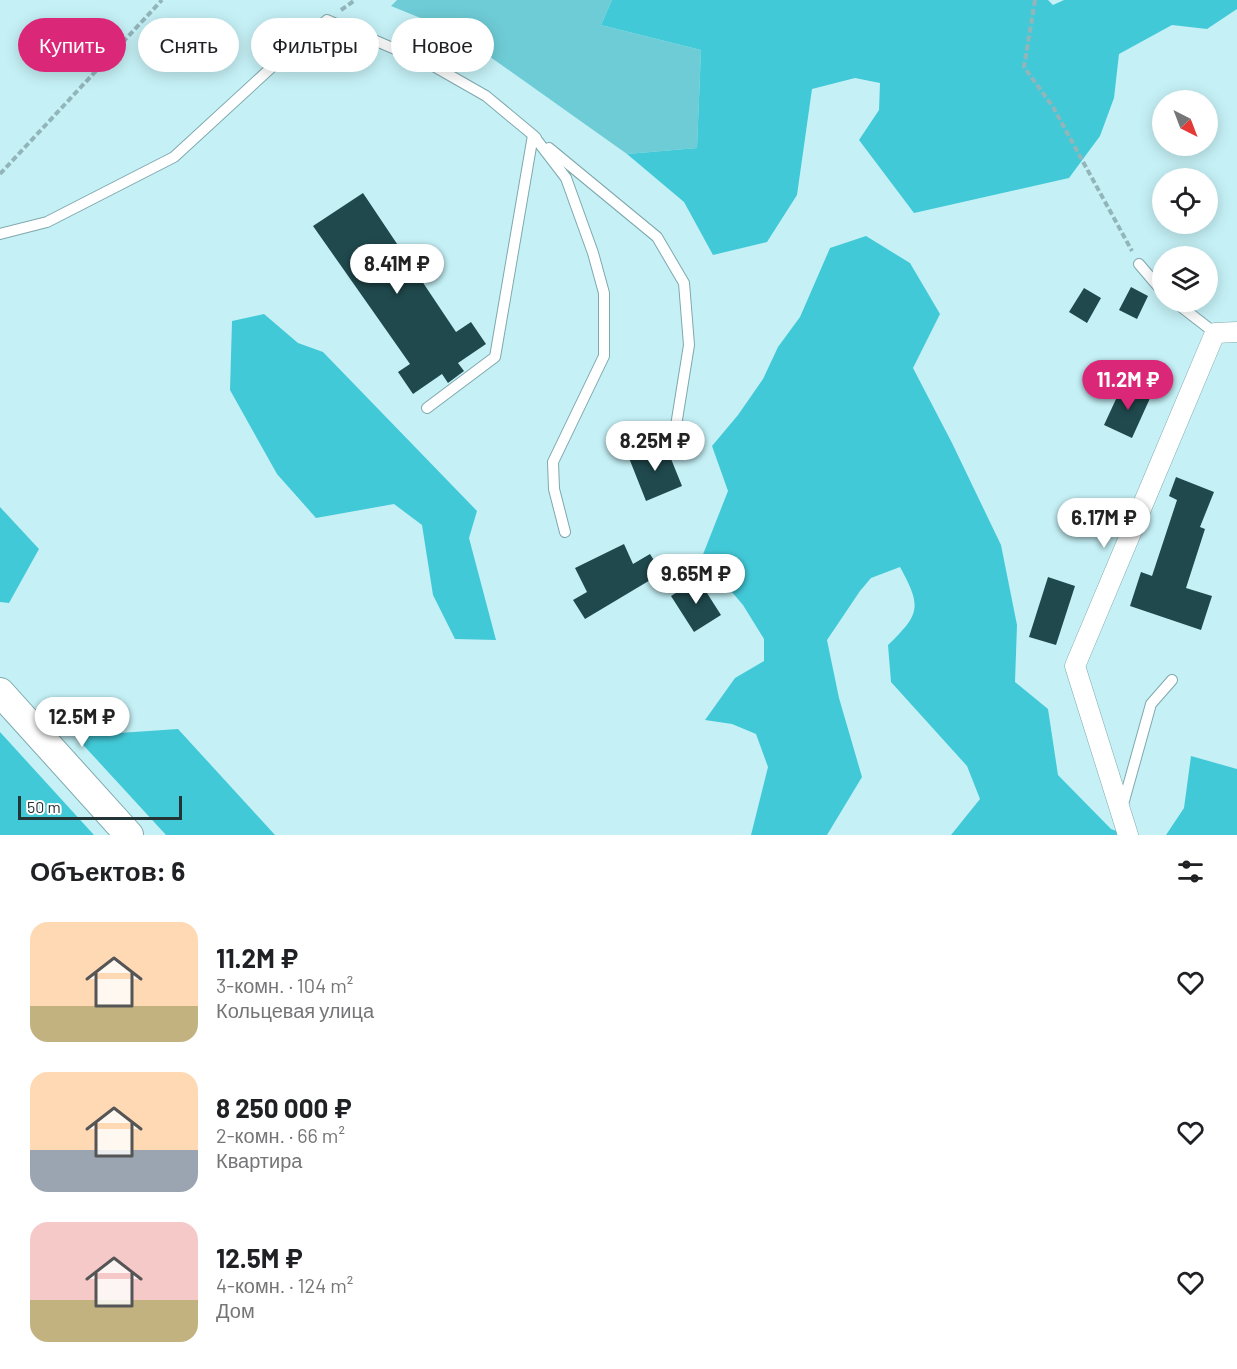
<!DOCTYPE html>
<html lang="ru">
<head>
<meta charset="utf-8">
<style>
  body { margin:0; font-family:Barlow,sans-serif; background:#f6f6f6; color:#202124; height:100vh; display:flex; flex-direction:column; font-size:22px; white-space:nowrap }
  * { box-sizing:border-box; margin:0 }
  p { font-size:20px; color:#757577 }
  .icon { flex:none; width:33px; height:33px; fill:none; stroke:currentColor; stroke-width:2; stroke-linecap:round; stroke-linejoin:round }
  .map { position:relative; height:835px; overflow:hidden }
  .drawer { display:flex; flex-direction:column; background:#fff; flex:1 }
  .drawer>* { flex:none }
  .guide { position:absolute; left:18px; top:18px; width:600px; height:54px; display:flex; gap:12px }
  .needle { width:39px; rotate:138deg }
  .controls { position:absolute; left:1152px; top:90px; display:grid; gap:12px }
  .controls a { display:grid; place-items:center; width:66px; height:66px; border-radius:50%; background:#fff; box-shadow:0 3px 15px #0003; font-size:30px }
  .scale { position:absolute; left:18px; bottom:15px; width:164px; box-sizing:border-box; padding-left:6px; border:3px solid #233436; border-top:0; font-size:16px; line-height:21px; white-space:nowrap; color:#233436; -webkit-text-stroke:4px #fff; paint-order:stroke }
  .price { position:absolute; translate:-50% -51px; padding:0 14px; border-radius:21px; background:#fff; color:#222; font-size:20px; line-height:39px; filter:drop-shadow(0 2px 3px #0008) }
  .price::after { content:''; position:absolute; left:50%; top:36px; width:18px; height:14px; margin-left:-9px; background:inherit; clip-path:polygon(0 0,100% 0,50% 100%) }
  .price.on { background:#db2777; color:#fff }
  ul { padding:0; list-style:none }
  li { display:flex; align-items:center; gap:18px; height:150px; padding:0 30px }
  li span { display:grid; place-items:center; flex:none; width:168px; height:120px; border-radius:18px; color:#555 }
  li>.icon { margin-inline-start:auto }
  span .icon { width:72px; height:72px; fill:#fffc; stroke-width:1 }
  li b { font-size:26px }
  h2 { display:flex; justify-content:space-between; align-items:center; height:72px; padding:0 30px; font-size:26px }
  .chip { padding:0 21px; border-radius:27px; background:#fff; box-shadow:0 3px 15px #0003; font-size:21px; line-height:54px }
  .chip.on { background:#db2777; color:#fff }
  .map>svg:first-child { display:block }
  .green { fill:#6eccd6 }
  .forest { fill:#42c9d7 }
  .building { fill:#20494d }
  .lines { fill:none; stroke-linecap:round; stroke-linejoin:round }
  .service-casing { stroke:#7ea8ad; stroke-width:12 }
  .minor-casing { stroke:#7ea8ad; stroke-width:21 }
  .secondary-casing { stroke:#7ea8ad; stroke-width:30 }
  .path { stroke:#92b5b9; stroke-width:4; stroke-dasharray:6 3; stroke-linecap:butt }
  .service { stroke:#fff; stroke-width:10 }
  .minor { stroke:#fff; stroke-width:20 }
  .secondary { stroke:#fff; stroke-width:28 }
</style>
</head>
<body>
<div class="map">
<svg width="1237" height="835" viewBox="0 0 1237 835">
  <rect width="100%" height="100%" fill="#c5f1f6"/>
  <!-- green -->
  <path class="green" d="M 397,0 L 612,0 L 601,25 L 701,50 L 697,148 L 627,154 L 455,32 L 391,6 Z"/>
  <!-- forest -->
  <path class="forest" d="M 612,0 L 1048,0 L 1053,5 L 1064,0 L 1237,0 L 1237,9 L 1207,29 L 1172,25 L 1119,54 L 1114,98 L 1100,136 L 1069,178 L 914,213 L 859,140 L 879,110 L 880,83 L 855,78 L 812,89 L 797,195 L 767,242 L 713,255 L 684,202 L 627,154 L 697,148 L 701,50 L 601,25 Z
    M 866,236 L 910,263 L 940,314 L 913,368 L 952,443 L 1001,545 L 1017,625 L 1015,682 L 1048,709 L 1058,775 L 1111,829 L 1127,835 L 951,835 L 980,799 L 967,766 L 891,682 L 888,645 C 920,614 922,607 900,567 L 871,578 L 860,591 L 827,640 L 839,698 L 862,777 L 827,835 L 751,835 L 768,767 L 756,734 L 732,724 L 705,720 L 735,678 L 764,661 L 764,639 L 743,605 L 702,557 L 728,491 L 712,446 L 738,415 L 763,379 L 778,347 L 800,317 L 830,248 Z
    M 264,314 L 298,343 L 323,352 L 477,511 L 469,538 L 496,640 L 455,639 L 433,595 L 422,525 L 394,504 L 316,518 L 277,474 L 230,390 L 232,321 Z
    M 0,507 L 39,549 L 9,603 L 0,602 Z
    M 178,729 L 275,835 L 166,835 L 75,736 Z
    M 0,732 L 94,835 L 0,835 Z
    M 1191,756 L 1237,769 L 1237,835 L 1166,835 L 1184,808 Z"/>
  <!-- building -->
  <path class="building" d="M 363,193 L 456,332 L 471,322 L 486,344 L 458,363 L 464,371 L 448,383 L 442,374 L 413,394 L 398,372 L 410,364 L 313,226 Z
    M 1131,287 L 1148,296 L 1137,319 L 1119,310 Z
    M 1084,288 L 1101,298 L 1087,323 L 1069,312 Z
    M 1123,384 L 1151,396 L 1132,438 L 1104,425 Z
    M 665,444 L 682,486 L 646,501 L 629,458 Z
    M 1176,477 L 1214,492 L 1200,527 L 1205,529 L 1186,588 L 1212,596 L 1201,630 L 1130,606 L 1141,572 L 1152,576 L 1177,500 L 1169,496 Z
    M 624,544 L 633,564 L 650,554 L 662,573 L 585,619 L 573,600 L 587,592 L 575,568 Z
    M 1048,577 L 1075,586 L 1056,645 L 1029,637 Z
    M 698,579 L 721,615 L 694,632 L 671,596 Z"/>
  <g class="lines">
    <defs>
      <path id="service" d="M 549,148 L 657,237 L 684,283 L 689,345 L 675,432
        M 0,234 L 47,222 L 174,157 L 286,54 L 327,20 L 430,64 L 486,96 L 533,135 L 566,178 L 593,253 L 604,293 L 604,356 L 553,462 L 554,489 L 565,532
        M 1139,264 L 1162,291
        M 1175,302 L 1215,333
        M 427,408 L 495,357 L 533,135 L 536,138
        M 1122,808 L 1151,704 L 1172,680"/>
      <path id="minor" d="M 1128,835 L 1075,666 L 1215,333 L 1237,332"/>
      <path id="secondary" d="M 0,692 L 129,835"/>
    </defs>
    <!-- service casing -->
    <use href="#service" class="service-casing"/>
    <!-- minor casing -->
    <use href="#minor" class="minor-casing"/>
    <!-- secondary casing -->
    <use href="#secondary" class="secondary-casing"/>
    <!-- path -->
    <path class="path" d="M 1035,0 L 1024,67 L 1053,107 L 1132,251
      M 341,10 L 355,0
      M 0,174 L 162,0"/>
    <!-- service -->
    <use href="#service" class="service"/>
    <!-- minor -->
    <use href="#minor" class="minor"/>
    <!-- secondary -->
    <use href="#secondary" class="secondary"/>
  </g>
</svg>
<div class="controls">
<a><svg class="needle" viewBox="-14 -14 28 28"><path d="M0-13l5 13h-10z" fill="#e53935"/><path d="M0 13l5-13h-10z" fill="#757577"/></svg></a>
<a><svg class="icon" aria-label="locate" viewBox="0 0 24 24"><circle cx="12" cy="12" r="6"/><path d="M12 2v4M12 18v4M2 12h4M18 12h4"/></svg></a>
<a><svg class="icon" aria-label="layers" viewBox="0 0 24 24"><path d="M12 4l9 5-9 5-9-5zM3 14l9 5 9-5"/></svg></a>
</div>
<div class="scale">50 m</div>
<b class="price" style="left:397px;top:295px">8.41M ₽</b>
<b class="price on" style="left:1128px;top:411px">11.2M ₽</b>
<b class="price" style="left:655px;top:472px">8.25M ₽</b>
<b class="price" style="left:1104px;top:549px">6.17M ₽</b>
<b class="price" style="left:696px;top:605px">9.65M ₽</b>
<b class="price" style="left:82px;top:748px">12.5M ₽</b>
<div class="guide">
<a class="chip on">Купить</a>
<a class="chip">Снять</a>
<a class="chip">Фильтры</a>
<a class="chip">Новое</a>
</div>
</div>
<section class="drawer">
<h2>Объектов: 6<svg class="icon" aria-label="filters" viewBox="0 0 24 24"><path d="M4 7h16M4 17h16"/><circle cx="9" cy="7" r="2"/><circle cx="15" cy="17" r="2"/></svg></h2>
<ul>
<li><span style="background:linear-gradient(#ffd9b3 70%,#c2b280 0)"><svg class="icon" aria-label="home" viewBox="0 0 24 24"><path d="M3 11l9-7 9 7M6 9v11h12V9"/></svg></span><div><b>11.2M ₽</b><p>3-комн. · 104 m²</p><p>Кольцевая улица</p></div><svg class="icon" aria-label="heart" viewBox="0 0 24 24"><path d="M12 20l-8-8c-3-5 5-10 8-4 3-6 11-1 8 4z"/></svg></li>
<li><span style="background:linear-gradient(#ffd9b3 65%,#9aa5b1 0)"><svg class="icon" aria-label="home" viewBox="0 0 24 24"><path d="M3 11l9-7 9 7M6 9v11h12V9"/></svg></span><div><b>8 250 000 ₽</b><p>2-комн. · 66 m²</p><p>Квартира</p></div><svg class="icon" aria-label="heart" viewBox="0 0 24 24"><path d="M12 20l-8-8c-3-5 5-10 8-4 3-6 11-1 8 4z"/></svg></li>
<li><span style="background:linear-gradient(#f6c9c9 65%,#c2b280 0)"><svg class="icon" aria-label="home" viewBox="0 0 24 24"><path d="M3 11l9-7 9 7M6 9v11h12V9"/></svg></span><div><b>12.5M ₽</b><p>4-комн. · 124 m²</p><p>Дом</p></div><svg class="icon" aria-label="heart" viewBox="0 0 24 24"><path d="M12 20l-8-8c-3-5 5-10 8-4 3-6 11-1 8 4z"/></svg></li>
</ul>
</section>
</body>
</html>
